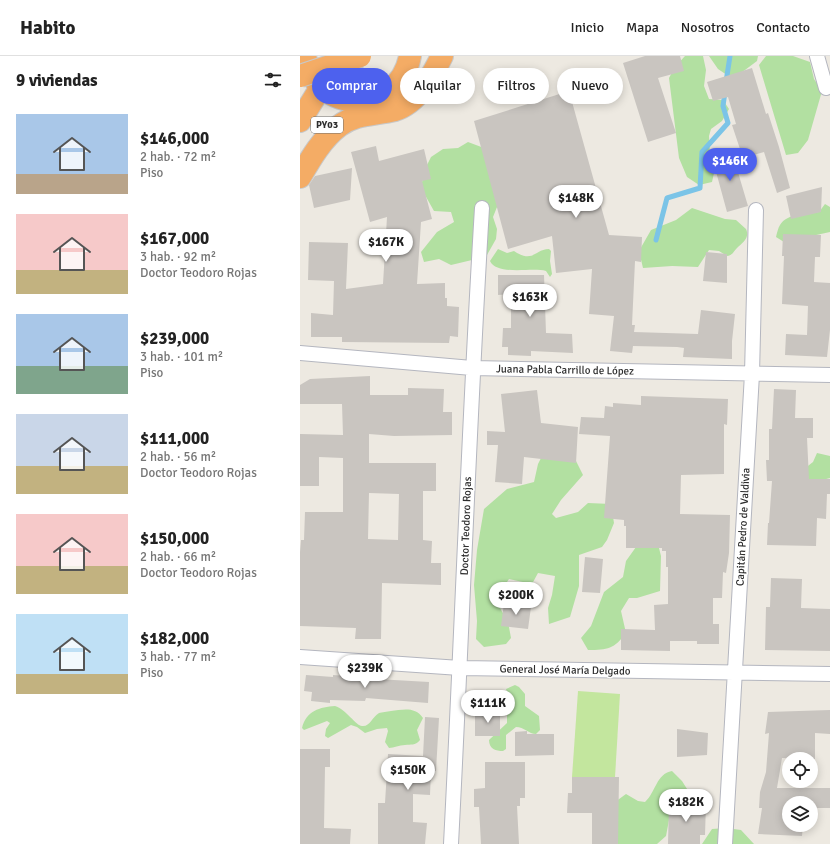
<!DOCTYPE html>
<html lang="es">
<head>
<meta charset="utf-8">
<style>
  body { margin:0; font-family:Signika,sans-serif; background:#f6f6f6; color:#222; height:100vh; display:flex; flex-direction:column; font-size:15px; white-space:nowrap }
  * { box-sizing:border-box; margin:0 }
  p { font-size:13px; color:#767676 }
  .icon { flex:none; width:22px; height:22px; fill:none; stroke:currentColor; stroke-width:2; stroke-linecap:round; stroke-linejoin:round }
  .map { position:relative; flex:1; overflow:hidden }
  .drawer { display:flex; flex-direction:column; background:#fff; width:300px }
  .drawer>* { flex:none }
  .guide { position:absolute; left:12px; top:12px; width:380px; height:36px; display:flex; gap:8px }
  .buttons { position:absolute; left:482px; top:696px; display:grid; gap:8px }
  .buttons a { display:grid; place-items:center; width:36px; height:36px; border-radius:50%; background:#fff; box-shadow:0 2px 10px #0003; font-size:20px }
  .price { position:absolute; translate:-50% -34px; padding:0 9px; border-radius:14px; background:#fff; color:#222; font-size:13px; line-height:26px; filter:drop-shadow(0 1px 2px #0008) }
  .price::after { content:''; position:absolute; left:50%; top:24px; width:12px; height:9px; margin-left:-6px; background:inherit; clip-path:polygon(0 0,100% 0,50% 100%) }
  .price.active { background:#4d61ee; color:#fff }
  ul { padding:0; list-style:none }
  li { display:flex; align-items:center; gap:12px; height:100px; padding:0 16px }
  li span { display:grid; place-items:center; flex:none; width:112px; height:80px; border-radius:0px; color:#555 }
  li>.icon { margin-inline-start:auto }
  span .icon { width:48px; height:48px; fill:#fffc; stroke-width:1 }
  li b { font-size:17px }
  h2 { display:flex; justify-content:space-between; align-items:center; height:48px; padding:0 16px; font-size:17px }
  .pill { padding:0 14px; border-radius:18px; background:#fff; box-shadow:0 2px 10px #0003; font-size:14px; line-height:36px }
  .pill.active { background:#4d61ee; color:#fff }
  header { display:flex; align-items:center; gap:24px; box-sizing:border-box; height:56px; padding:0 20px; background:#fff; border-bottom:1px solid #e0e0e0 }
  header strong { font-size:19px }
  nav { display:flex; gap:22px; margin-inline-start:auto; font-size:14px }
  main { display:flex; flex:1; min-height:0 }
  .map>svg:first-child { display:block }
  .green { fill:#b2e0a1 }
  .pitch { fill:#c3e69e }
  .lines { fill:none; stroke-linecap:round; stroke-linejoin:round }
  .stream { stroke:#7bc4e7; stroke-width:5 }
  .building { fill:#c9c5c0; fill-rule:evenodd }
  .street-casing { stroke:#b4b6bf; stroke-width:16 }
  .highway-casing { stroke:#c8c8c8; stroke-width:24 }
  .street { stroke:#fff; stroke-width:14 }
  .highway { stroke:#f4ac65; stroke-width:22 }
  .highway-bridge-casing { stroke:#c8c8c8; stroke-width:24; stroke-linecap:butt }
  .highway-bridge { stroke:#f4ac65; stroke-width:22 }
  .labels { text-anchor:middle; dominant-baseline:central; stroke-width:3; stroke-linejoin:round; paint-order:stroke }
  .shield { fill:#fff; stroke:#6c6c6c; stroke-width:1 }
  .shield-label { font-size:10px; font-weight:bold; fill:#2d2d2d }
  .street-label { font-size:11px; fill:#2d2d2d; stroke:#fff }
</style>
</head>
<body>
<header>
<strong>Habito</strong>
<nav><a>Inicio</a><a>Mapa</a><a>Nosotros</a><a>Contacto</a></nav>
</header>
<main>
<section class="drawer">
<h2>9 viviendas<svg class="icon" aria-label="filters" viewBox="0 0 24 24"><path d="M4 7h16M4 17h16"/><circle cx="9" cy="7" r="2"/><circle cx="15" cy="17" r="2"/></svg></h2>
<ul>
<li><span style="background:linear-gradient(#a9c7e8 75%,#b9a48a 0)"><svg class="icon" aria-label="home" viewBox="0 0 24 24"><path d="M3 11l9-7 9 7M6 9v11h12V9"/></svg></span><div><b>$146,000</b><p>2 hab. · 72 m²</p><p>Piso</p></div></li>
<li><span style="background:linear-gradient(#f6c9c9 70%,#c2b280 0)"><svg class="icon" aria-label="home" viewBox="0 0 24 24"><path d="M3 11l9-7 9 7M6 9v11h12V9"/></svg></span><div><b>$167,000</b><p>3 hab. · 92 m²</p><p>Doctor Teodoro Rojas</p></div></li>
<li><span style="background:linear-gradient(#a9c7e8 65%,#7fa58c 0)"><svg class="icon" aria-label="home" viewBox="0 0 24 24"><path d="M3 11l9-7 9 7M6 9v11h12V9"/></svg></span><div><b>$239,000</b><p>3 hab. · 101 m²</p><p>Piso</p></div></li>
<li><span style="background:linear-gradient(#c9d6e8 65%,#c2b280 0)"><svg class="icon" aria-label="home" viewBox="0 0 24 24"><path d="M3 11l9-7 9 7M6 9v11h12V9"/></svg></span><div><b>$111,000</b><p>2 hab. · 56 m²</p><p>Doctor Teodoro Rojas</p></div></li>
<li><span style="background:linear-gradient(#f6c9c9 65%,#c2b280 0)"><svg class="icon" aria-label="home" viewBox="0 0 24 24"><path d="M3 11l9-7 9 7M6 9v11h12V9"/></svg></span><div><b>$150,000</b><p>2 hab. · 66 m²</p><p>Doctor Teodoro Rojas</p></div></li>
<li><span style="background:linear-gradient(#bfe0f5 75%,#c2b280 0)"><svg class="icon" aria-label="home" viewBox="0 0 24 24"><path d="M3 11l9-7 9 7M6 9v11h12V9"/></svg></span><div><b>$182,000</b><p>3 hab. · 77 m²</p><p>Piso</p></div></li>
</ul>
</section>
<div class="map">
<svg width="530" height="788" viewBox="0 0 530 788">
  <rect width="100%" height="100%" fill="#ede9e1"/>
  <!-- green -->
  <path class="green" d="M 385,0 L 403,0 L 406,14 L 404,30 L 409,43 L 423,44 L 429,53 L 422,65 L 411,73 L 409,80 L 410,99 L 414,117 L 412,126 L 399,129 L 387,121 L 379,102 L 369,22 L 375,11 Z
    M 409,0 L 458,0 L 457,5 L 433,23 L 418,13 Z
    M 466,0 L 493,0 L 510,6 L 514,23 L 522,35 L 508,84 L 498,97 L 486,99 L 459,9 Z
    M 168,86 L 184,92 L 199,146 L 193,161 L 197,173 L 196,183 L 187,199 L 172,204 L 151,209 L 139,203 L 124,206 L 121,196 L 137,176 L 154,166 L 151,156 L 134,155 L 121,132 L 124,115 L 131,101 L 143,93 L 158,92 Z
    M 525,148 L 530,151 L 530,176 L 484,186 L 476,181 C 477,177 478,172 480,169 C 487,157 508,158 519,156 Z
    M 392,152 L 425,163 L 436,164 L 446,173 C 450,182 443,186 437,192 C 433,196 433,199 427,200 L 419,195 L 409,194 L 398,211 L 372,210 L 343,212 L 339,195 L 351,174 L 376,164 Z
    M 198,193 L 207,197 L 214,195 C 233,208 235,193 249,193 L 251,195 L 250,205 L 252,218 L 250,221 L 246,215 C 232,211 197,220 190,205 Z
    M 517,397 L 530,400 L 530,422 L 511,427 L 500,418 L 504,413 L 513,406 Z
    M 243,398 L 274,401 L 283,419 L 261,444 L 252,458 L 256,462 L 278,456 L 288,447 L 311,448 L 314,467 L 307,484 L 302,491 L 279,499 L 279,530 L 270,561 L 249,568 L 248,552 L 252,539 L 255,520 L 238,517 L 232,528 L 209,523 L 203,532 L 200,552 L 208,566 L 211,582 L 206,588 L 184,591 L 176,583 L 177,565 L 174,529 L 177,494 L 184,453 L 207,433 L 234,426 L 238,408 Z
    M 358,488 L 361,500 L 360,535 L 337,542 L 329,542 L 321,555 L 326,577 C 314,593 308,594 288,594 L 281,582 L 291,570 L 304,536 L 323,521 L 326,505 L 336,491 Z
    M 215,629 L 219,631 L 225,638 L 225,650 L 239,660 L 240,674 L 236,678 C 229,678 224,671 216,671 L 206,679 L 206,693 L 203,695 C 196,695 189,693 189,684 L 207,667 L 207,660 L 211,646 L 206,633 Z
    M 35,650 C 46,653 56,670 62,670 C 70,671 72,661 79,657 C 82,656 87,656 91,655 C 102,654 115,650 123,662 L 117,674 L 120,684 C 115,690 111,688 105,689 C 99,689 94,692 89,692 L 85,686 L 88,675 L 87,672 L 77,673 L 65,677 L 57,671 L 51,669 L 28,682 L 25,680 L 26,673 L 30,667 L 27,665 L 4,674 L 2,672 C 6,655 20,651 35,650 Z
    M 372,715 L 382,725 L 394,744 L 391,750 L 369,764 L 366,780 L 357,788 L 316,788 L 315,746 L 326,738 L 338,745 L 345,746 C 356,736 356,718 372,715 Z
    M 426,772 L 441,774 L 454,788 L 402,788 L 412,773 Z"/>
  <!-- pitch -->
  <path class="pitch" d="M 278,635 L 320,638 L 315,721 L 272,721 Z"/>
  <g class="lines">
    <!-- stream -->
    <path class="stream" d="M 426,26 L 430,0
      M 356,184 L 367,142 L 400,132 L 402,96 L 428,67 L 423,50 L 425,36"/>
  </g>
  <!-- building -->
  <path class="building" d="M 345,0 L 380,0 L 384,15 L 358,22 L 376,77 L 348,86 L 323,7 Z
    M 452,12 L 466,58 L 468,57 L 479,91 L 490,132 L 477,137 L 464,96 L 443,102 L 432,69 L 436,68 L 428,41 L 413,45 L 407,26 Z
    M 269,35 L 309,179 L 342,181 L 341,206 L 335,205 L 332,269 L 335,269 L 334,276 L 398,278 L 401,254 L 435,258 L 432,285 L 432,303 L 383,301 L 384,292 L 377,291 L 333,290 L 332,297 L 310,295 L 314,260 L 289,258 L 292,213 L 256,217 L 252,180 L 208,193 L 174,65 Z
    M 76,90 L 79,105 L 124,93 L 131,123 L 122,125 L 132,163 L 121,166 L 117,228 L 145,227 L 145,242 L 147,242 L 147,250 L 159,251 L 158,281 L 150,280 L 149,287 L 42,286 L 42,281 L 11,281 L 11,257 L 33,259 L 34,225 L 8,224 L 9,186 L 48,187 L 46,233 L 83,228 L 87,161 L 70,166 L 51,96 Z
    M 432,96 L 448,150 L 427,156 L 412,101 Z
    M 52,112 L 50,144 L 14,152 L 9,129 L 15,120 Z
    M 522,131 L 521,156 L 491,163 L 486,140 Z
    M 483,178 L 521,179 L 520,201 L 515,201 L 514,226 L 530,227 L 530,274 L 527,301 L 485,299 L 486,278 L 507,279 L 508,250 L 482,248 L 484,200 L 482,200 Z
    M 406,196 L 427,198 L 427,227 L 403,225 Z
    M 198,219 L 244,219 L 246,277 L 272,278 L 273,297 L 231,295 L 231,300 L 208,299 L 208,291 L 202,291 L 203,272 L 211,272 L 211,238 L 198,239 Z
    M 70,320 L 70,339 L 108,339 L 108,332 L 144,333 L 143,356 L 152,356 L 152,379 L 94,380 L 69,378 L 69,407 L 136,407 L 136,435 L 123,435 L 123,484 L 132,485 L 131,507 L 141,507 L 141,529 L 82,527 L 81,583 L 55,583 L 56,572 L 0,570 L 0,496 L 1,484 L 4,484 L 5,456 L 43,456 L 43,402 L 19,401 L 19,430 L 0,430 L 0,378 L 43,379 L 42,348 L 0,348 L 0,329 L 10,323 ZM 69,437 L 99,438 L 98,484 L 68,483 Z
    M 474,333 L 496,334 L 495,362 L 513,362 L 513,382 L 507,382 L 509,423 L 530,423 L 530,438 L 527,438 L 526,463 L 517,462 L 516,490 L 467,489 L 468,467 L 469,467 L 472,425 L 467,425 L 466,404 L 469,404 L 469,373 L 472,373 Z
    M 237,334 L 241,367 L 278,371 L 276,407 L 224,401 L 222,428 L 195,426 L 198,389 L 187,389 L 187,375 L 205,376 L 201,338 Z
    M 341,340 L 428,343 L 427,369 L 424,368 L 424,418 L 381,419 L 380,458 L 430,459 L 429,497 L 426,517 L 423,516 L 422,542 L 413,542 L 413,568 L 419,568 L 419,588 L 397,588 L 397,585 L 370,585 L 370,595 L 321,594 L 321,573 L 355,574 L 354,549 L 368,548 L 368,511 L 366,511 L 366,495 L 362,495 L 362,492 L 326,492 L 326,470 L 324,470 L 324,464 L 304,462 L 310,380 L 279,378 L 281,361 L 304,362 L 305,350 L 313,351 L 313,347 L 341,349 Z
    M 285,501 L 303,503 L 300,537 L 282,536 Z
    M 471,522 L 502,523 L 501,552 L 530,553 L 530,595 L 465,594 L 466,551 L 470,551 Z
    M 204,547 L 231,551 L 228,573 L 201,570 Z
    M 6,619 L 33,621 L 33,619 L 59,621 L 59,622 L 129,626 L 128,647 L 66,642 L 65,645 L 30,644 L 30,647 L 11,645 L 12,636 L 4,635 Z
    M 530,654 L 530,678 L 515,677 L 515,703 L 482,702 L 477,732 L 530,732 L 530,752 L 511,752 L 511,747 L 489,747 L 489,769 L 503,769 L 502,780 L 458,778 L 462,752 L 459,752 L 460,736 L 466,716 L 469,677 L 465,678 L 468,656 Z
    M 175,657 L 200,657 L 200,680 L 175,680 Z
    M 125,661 L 139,662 L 136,715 L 131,714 L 130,739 L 113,738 L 113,766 L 127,767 L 125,788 L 78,788 L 78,747 L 85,747 L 88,698 L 123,700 Z
    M 377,673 L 408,677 L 407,699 L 377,701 Z
    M 227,675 L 227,678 L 254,678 L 254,699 L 215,700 L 215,676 Z
    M 0,693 L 30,693 L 30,711 L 25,711 L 24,772 L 51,773 L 50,788 L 0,788 Z
    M 185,706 L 225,706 L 225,742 L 220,742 L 220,750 L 217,750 L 219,788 L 181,788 L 179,751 L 174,751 L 174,733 L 185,732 Z
    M 272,721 L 319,721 L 318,788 L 292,788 L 292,757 L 267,757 L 268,737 L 272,737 Z
    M 369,746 L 406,747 L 405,779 L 400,779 L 400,788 L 368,788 Z"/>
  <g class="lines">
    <defs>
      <path id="street" d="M 517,0 L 526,32
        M 0,297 L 172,312 L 530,319
        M 0,601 L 160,612 L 530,618
        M 151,788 C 162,576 169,364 182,152
        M 425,788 L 452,318 L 456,154"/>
      <path id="highway" d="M 5,0 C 16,60 99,59 110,0
        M 0,65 L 21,31
        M 0,121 C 11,102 22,83 39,70 C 56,57 75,59 95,54 C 118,47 132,20 142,0"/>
    </defs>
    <!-- street casing -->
    <use href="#street" class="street-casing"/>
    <!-- highway casing -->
    <use href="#highway" class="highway-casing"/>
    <!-- street -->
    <use href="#street" class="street"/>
    <!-- highway -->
    <use href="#highway" class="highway"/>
    <defs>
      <path id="highway-bridge" d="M 0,20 L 60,0"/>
    </defs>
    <!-- highway-bridge casing -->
    <use href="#highway-bridge" class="highway-bridge-casing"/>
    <!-- highway-bridge -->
    <use href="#highway-bridge" class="highway-bridge"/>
  </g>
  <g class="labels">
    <!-- shield labels -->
    <rect class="shield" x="11" y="61" width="32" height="16" rx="3"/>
    <g class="shield-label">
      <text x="27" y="69">PY03</text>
    </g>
    <!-- street labels -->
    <g class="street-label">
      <text transform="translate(265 314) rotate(1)">Juana Pabla Carrillo de López</text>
      <text transform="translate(166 470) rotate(-88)">Doctor Teodoro Rojas</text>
      <text transform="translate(443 471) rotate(-87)">Capitán Pedro de Valdivia</text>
      <text transform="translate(265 614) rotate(1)">General José María Delgado</text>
    </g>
  </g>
</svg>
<div class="buttons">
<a><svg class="icon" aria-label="locate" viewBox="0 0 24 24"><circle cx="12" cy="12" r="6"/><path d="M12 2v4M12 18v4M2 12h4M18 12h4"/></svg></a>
<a><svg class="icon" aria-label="layers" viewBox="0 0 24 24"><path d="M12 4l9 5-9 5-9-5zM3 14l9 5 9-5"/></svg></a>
</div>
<b class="price active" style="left:430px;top:126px">$146K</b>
<b class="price" style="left:276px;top:163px">$148K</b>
<b class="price" style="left:86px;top:207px">$167K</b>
<b class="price" style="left:230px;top:262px">$163K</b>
<b class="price" style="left:216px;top:560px">$200K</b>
<b class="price" style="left:65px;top:633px">$239K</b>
<b class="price" style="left:188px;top:668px">$111K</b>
<b class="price" style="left:108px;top:735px">$150K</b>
<b class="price" style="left:386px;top:767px">$182K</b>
<div class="guide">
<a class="pill active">Comprar</a>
<a class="pill">Alquilar</a>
<a class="pill">Filtros</a>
<a class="pill">Nuevo</a>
</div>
</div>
</main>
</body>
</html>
